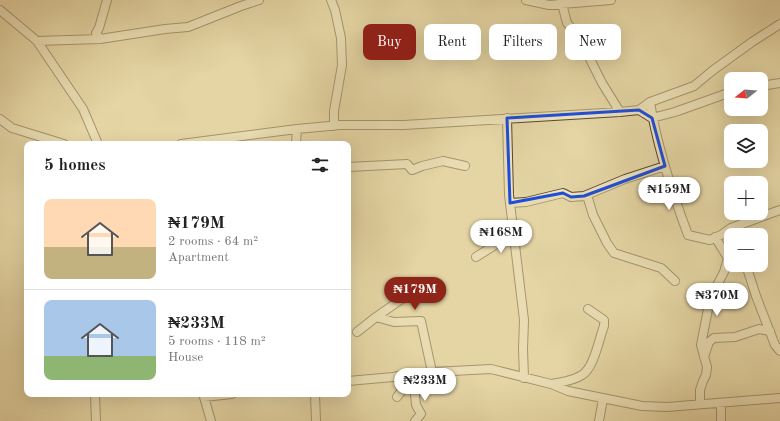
<!DOCTYPE html>
<html lang="en">
<head>
<meta charset="utf-8">
<style>
  body { margin:0; font-family:"Old Standard TT",serif; background:#f6f6f6; color:#222; height:100vh; display:flex; flex-direction:column; font-size:15px; white-space:nowrap }
  * { box-sizing:border-box; margin:0 }
  p { font-size:13px; color:#767676 }
  .icon { flex:none; width:22px; height:22px; fill:none; stroke:currentColor; stroke-width:2; stroke-linecap:round; stroke-linejoin:round }
  .map { position:relative; flex:1; overflow:hidden }
  .sheet { position:absolute; left:24px; top:141px; width:327px; height:256px; display:flex; flex-direction:column; background:#fff; border-radius:8px; box-shadow:0 4px 16px #0002 }
  .sheet>* { flex:none }
  .banner { position:absolute; left:363px; top:24px; width:357px; height:36px; display:flex; gap:8px }
  .needle { width:26px; rotate:253deg }
  .tools { position:absolute; left:724px; top:72px; display:grid; gap:8px }
  .tools a { display:grid; place-items:center; width:44px; height:44px; border-radius:8px; background:#fff; box-shadow:0 4px 16px #0002; font-size:20px }
  .price { position:absolute; translate:-50% -34px; padding:0 9px; border-radius:14px; background:#fff; color:#222; font-size:13px; line-height:26px; filter:drop-shadow(0 1px 2px #0008) }
  .price::after { content:''; position:absolute; left:50%; top:24px; width:12px; height:9px; margin-left:-6px; background:inherit; clip-path:polygon(0 0,100% 0,50% 100%) }
  .price.active { background:#8f2418; color:#fff }
  ul { padding:0; list-style:none }
  li { display:flex; align-items:center; gap:12px; height:100px; padding:0 20px }
  li+li { border-top:1px solid #e0e0e0 }
  li span { display:grid; place-items:center; flex:none; width:112px; height:80px; border-radius:8px; color:#555 }
  li>.icon { margin-inline-start:auto }
  span .icon { width:48px; height:48px; fill:#fffc; stroke-width:1 }
  li b { font-size:17px }
  h2 { display:flex; justify-content:space-between; align-items:center; height:48px; padding:0 20px; font-size:17px }
  .tag { padding:0 14px; border-radius:8px; background:#fff; box-shadow:0 4px 16px #0002; font-size:14px; line-height:36px }
  .tag.active { background:#8f2418; color:#fff }
  .map>svg:first-child { display:block }
  .lines { fill:none; stroke-linecap:round; stroke-linejoin:round }
  .minor-casing { stroke:#5a482d; stroke-width:10 }
  .minor { stroke:#eee4c4; stroke-width:8 }
  .marked { fill:none; stroke:#1d4ed8; stroke-width:3; stroke-linejoin:round }
</style>
</head>
<body>
<div class="map">
<svg width="780" height="421" viewBox="0 0 780 421">
  <rect width="100%" height="100%" fill="#e5d5a4"/>
  <filter id="stains"><feTurbulence type="fractalNoise" baseFrequency=".005" numOctaves="4"/><feColorMatrix values="0 0 0 0 .2 0 0 0 0 .09 0 0 0 0 .02 0 0 0 .5 -.17"/></filter>
  <radialGradient id="worn" r=".72"><stop offset=".6" stop-color="#630" stop-opacity="0"/><stop offset="1" stop-color="#630" stop-opacity=".3"/></radialGradient>
  <g class="lines">
    <defs>
      <path id="minor" d="M 331,0 L 335,10 L 341,38 L 342,65 L 334,111 L 334,126
        M 526,0 L 549,5 L 611,0
        M 561,0 L 567,23 L 579,37 L 602,83 L 620,112
        M 0,10 L 37,41 L 83,109 L 98,144
        M 100,39 L 96,33 L 99,28 L 107,0
        M 37,41 L 100,39 L 165,29 L 188,27 L 241,6 L 259,0
        M 761,86 L 780,83
        M 650,102 C 657,147 672,192 688,235 L 710,240 L 721,235 L 731,228 L 780,210
        M 639,110 L 652,118 L 675,112 L 731,92
        M 507,118 L 509,195 L 524,320 L 523,349 L 524,378
        M 0,119 L 12,128 L 64,144
        M 181,144 L 297,129 L 340,125 L 404,125 L 620,112 L 639,110 L 650,102 L 694,86 L 712,71 L 752,42 L 780,24
        M 296,144 L 297,129
        M 348,167 L 407,164 L 412,170 L 422,166 L 443,161 L 465,166
        M 587,195 L 593,215 L 607,243 L 614,253 L 661,268 L 675,281
        M 510,203 L 526,202 L 563,193 L 571,197 L 584,196 L 625,179 L 665,166
        M 476,257 L 514,233
        M 746,265 L 756,296 L 775,345 L 780,351
        M 376,317 L 406,296
        M 357,332 L 376,317 L 394,322 L 421,321 L 432,372
        M 704,357 L 709,342 L 714,338 L 735,337 L 759,329 L 770,331
        M 413,373 L 416,405 L 421,414 L 415,421
        M 348,381 L 393,377 L 414,373 L 491,369 L 551,384 L 568,391 L 642,406 L 667,407 L 780,398
        M 552,384 C 562,382 573,381 582,375 C 594,368 599,339 604,326 L 604,320 L 588,309
        M 95,394 L 96,421
        M 315,394 L 316,421
        M 397,397 L 413,376
        M 700,404 L 700,390 L 703,381 L 706,375 L 707,367 L 701,345 L 710,299 L 724,272 L 728,258 L 715,237
        M 211,421 L 204,397 L 232,394
        M 599,421 L 603,399
        M 721,421 L 721,403"/>
    </defs>
    <!-- minor casing -->
    <use href="#minor" class="minor-casing"/>
    <!-- minor -->
    <use href="#minor" class="minor"/>
  </g>
  <!-- marked area -->
  <path d="M0 0H780V421H0ZM 639,110 L 652,118 L 665,166 L 584,196 L 571,197 L 563,193 L 510,203 L 507,118 Z" fill="#e5d5a4" fill-opacity=".55" fill-rule="evenodd"/>
  <path class="marked" d="M 639,110 L 652,118 L 665,166 L 584,196 L 571,197 L 563,193 L 510,203 L 507,118 Z"/>
  <rect width="100%" height="100%" filter="url(#stains)"/>
  <rect width="100%" height="100%" fill="url(#worn)"/>
</svg>
<div class="tools">
<a><svg class="needle" viewBox="-14 -14 28 28"><path d="M0-13l5 13h-10z" fill="#e53935"/><path d="M0 13l5-13h-10z" fill="#767676"/></svg></a>
<a><svg class="icon" aria-label="layers" viewBox="0 0 24 24"><path d="M12 4l9 5-9 5-9-5zM3 14l9 5 9-5"/></svg></a>
<a>+</a>
<a>−</a>
</div>
<b class="price" style="left:669px;top:211px">₦159M</b>
<b class="price" style="left:501px;top:254px">₦168M</b>
<b class="price active" style="left:415px;top:311px">₦179M</b>
<b class="price" style="left:717px;top:317px">₦370M</b>
<b class="price" style="left:425px;top:402px">₦233M</b>
<div class="banner">
<a class="tag active">Buy</a>
<a class="tag">Rent</a>
<a class="tag">Filters</a>
<a class="tag">New</a>
</div>
<section class="sheet">
<h2>5 homes<svg class="icon" aria-label="filters" viewBox="0 0 24 24"><path d="M4 7h16M4 17h16"/><circle cx="9" cy="7" r="2"/><circle cx="15" cy="17" r="2"/></svg></h2>
<ul>
<li><span style="background:linear-gradient(#ffd9b3 60%,#c2b280 0)"><svg class="icon" aria-label="home" viewBox="0 0 24 24"><path d="M3 11l9-7 9 7M6 9v11h12V9"/></svg></span><div><b>₦179M</b><p>2 rooms · 64 m²</p><p>Apartment</p></div></li>
<li><span style="background:linear-gradient(#a9c7e8 70%,#8fb573 0)"><svg class="icon" aria-label="home" viewBox="0 0 24 24"><path d="M3 11l9-7 9 7M6 9v11h12V9"/></svg></span><div><b>₦233M</b><p>5 rooms · 118 m²</p><p>House</p></div></li>
</ul>
</section>
</div>
</body>
</html>
